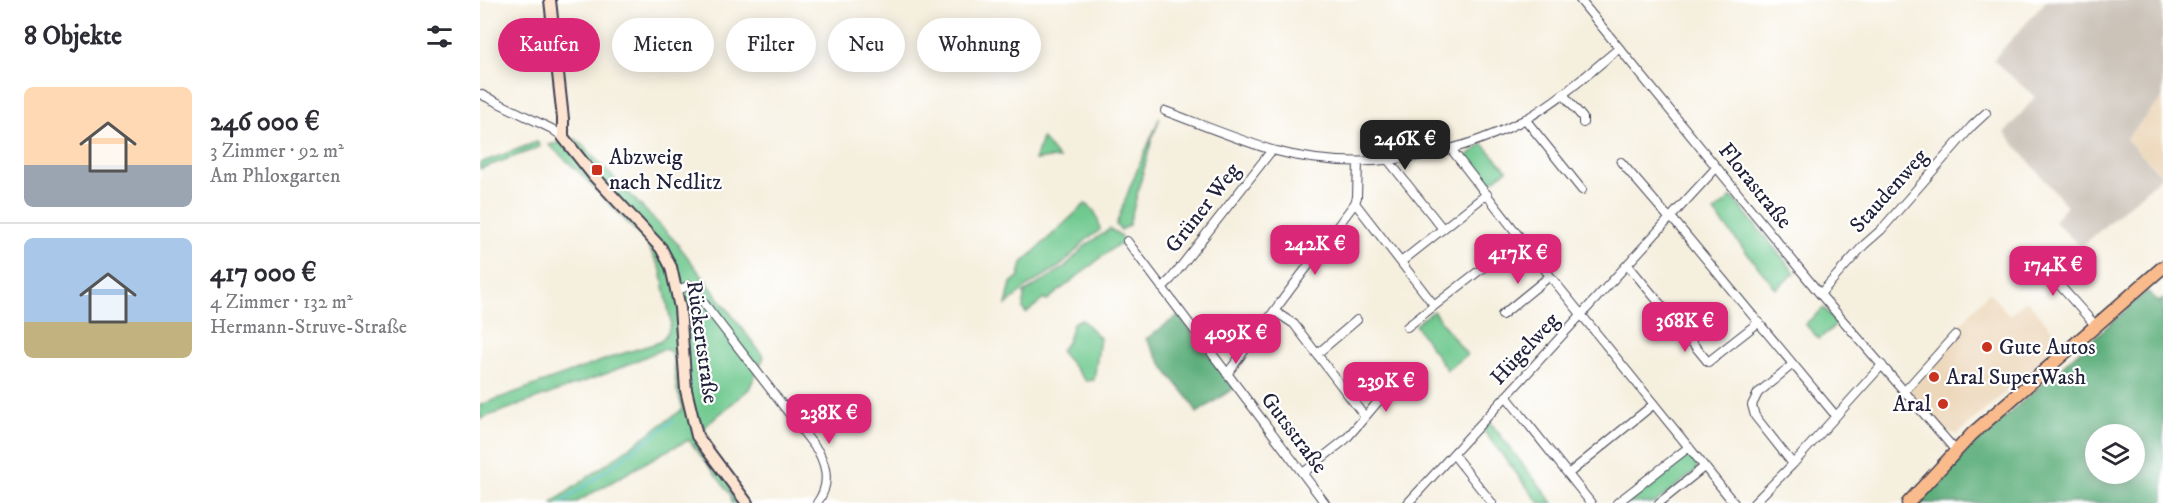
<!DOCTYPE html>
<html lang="de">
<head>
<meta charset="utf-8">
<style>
  body { margin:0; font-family:"IM FELL DW Pica",serif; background:#f7f7f7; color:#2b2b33; height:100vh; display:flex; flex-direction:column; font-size:22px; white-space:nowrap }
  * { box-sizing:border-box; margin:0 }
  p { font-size:20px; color:#7c7c81 }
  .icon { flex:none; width:33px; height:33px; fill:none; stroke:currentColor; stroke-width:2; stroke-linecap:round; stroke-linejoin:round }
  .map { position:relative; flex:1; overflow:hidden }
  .panel { display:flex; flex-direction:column; background:#fff; width:480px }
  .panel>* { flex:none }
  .banner { position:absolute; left:18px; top:18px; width:570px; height:54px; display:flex; gap:12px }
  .fabs { position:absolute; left:1605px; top:424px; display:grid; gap:12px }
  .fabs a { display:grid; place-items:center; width:60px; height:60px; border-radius:50%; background:#fff; box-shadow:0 3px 15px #0003; font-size:30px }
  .price { position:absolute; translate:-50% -51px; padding:0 14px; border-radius:12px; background:#db2777; color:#fff; font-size:20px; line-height:39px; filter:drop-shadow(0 2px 3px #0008) }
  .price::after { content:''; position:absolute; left:50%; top:36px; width:18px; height:14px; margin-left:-9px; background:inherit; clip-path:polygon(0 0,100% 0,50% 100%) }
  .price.on { background:#222; color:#fff }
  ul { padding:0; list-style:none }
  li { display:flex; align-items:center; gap:18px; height:150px; padding:0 24px }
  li+li { border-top:2px solid #e1e1e2 }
  li span { display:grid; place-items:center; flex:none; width:168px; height:120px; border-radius:9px; color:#555 }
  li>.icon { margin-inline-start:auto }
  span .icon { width:72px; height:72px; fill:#fffc; stroke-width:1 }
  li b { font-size:26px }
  h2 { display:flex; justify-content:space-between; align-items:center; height:72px; padding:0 24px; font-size:26px }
  .chip { padding:0 21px; border-radius:27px; background:#fff; box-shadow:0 3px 15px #0003; font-size:21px; line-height:54px }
  .chip.on { background:#db2777; color:#fff }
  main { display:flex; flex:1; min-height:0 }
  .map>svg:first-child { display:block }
  .built { fill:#ecd7ba }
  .industrial { fill:#cbc2b8 }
  .green { fill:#70c98f; stroke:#497665; stroke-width:1.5 }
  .forest { fill:#5cad7a; stroke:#3f685a; stroke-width:1.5; fill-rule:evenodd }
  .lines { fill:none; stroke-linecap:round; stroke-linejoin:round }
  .stream { stroke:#51bbce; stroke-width:2 }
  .street-casing { stroke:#424153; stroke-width:10 }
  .secondary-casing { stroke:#424153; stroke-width:14 }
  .primary-casing { stroke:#424153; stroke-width:15 }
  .street { stroke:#fff; stroke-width:8 }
  .secondary { stroke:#fde4d1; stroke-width:10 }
  .primary { stroke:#fabb8c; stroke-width:12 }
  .poi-dot { fill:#c8321e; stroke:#fff; stroke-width:2 }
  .labels { text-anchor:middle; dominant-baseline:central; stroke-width:4.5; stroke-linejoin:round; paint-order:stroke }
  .poi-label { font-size:22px; fill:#22223b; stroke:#fff; text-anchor:start }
  .street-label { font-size:22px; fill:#22223b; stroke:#fff }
</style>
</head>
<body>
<main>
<section class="panel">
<h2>8 Objekte<svg class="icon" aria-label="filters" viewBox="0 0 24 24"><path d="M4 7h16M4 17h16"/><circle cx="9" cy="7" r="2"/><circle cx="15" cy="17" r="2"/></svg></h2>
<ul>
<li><span style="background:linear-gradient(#ffd9b3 65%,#9aa5b1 0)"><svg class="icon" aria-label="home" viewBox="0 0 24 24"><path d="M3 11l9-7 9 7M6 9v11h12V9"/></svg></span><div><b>246 000 €</b><p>3 Zimmer · 92 m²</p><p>Am Phloxgarten</p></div></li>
<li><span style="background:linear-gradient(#a9c7e8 70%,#c2b280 0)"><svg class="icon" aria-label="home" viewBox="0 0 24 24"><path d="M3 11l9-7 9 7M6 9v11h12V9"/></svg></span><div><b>417 000 €</b><p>4 Zimmer · 132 m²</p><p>Hermann-Struve-Straße</p></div></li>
</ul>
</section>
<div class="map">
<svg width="1683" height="503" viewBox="0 0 1683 503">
  <rect width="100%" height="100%" fill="#fff"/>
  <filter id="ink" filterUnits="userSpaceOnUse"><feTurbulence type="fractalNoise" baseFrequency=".0167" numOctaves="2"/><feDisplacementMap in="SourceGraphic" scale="12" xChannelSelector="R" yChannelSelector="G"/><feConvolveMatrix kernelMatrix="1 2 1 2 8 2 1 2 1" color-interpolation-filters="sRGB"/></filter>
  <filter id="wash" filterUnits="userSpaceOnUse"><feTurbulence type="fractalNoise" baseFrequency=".008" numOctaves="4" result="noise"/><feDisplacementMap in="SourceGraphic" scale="24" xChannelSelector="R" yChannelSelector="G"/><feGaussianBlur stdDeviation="1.35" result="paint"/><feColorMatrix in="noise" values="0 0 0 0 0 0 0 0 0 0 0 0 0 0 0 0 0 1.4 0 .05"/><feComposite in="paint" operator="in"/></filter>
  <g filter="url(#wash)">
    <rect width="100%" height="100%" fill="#f5efde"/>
    <!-- built -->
    <path class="built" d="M 1683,97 L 1683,176 L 1646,139 Z
      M 1509,292 L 1529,315 L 1547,300 L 1582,342 L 1478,434 L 1464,431 L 1425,388 Z"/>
    <!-- industrial -->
    <path class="industrial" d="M 1567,0 L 1683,0 L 1683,97 L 1646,139 L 1682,176 L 1601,247 L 1574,221 L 1587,206 L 1525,133 L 1555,97 L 1513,60 Z"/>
    <!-- green -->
    <path class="green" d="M 680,117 L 672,139 L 649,225 L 641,230 L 636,225 L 650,187 Z
      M 562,138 L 579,159 L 570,158 L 555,160 Z
      M 96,139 L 196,242 L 284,357 L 269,389 L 227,425 L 218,439 L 265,503 L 252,503 L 251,495 L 209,440 L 184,452 L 95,503 L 72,503 L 203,409 L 197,389 L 193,357 L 190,351 L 183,349 L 128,373 L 0,419 L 0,405 L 138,355 L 180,342 L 188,332 L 191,323 L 181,270 L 165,241 L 99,172 L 69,145 Z
      M 57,142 L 60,146 L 55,149 L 0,169 L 0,163 Z
      M 1003,144 L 1027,170 L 1005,187 L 983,159 Z
      M 1252,197 L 1315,273 L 1296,289 L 1234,212 Z
      M 605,204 C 615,208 619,220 620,230 L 605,241 L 583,264 L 548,286 L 526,305 L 531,283 L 539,276 L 542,263 Z
      M 630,229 L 640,235 L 644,243 L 643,245 L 637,245 L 566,301 L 564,299 L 546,313 L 543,309 L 544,293 L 585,267 L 605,246 Z
      M 1344,308 L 1357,324 L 1339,339 L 1325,324 Z
      M 953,311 L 987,355 L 967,370 L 935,325 Z
      M 601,319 L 620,338 L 614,380 L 606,381 L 580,351 L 588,341 L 593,323 Z
      M 1010,422 L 1073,503 L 1060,503 L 1053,495 L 1003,430 Z
      M 1204,454 L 1211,454 L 1217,463 L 1217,470 L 1175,503 L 1142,503 Z"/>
    <!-- forest -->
    <path class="forest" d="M 1667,291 L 1679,302 L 1683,299 L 1683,503 L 1439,503 L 1487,451 ZM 1616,435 L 1654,435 L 1654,474 L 1616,474 Z
      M 699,315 L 754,388 L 717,413 L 710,400 L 687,372 L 666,339 Z"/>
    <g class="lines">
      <!-- stream -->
      <path class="stream" d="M 82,503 L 194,420"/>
    </g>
  </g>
  <g filter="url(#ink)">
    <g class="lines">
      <defs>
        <path id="street" d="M 1100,0 L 1340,294 L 1476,451
          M 0,94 L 72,129 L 83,137
          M 1083,94 L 1103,118 L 1103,123
          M 685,111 C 720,124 756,139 792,150 C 875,173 968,160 1044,120 C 1078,101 1108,74 1138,49
          M 1045,119 L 1102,190
          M 971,149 L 1070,276 L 1254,503
          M 908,160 L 963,229
          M 1141,162 L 1190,219
          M 875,203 L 954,305
          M 1191,217 L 1356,416
          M 647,241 L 845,503
          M 1549,251 L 1616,326
          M 921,262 L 1007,194
          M 1148,265 L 1228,362 L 1279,322
          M 682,288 L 691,279 L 792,150
          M 196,291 L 210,285 L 338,451 C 348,469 349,487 337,503
          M 1340,294 L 1384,245 L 1401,230 L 1492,126 L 1506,113
          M 794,311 L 814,324 L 885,417 L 866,439 L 823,473
          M 1022,315 L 1070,276
          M 927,327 L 1041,238
          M 837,354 L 877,320
          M 747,374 L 875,203 L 877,197 L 878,162
          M 1424,392 L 1475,335
          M 1026,396 L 1111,503
          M 885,417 L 907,391
          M 973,454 L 1012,503
          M 1313,464 L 1275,416 L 1272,405 L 1278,393 L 1313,364
          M 1088,474 L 1174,404
          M 928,503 L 1236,168
          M 1137,503 L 1209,447
          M 1179,503 L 1224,467
          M 1274,503 L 1313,464 L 1402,365"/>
        <path id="secondary" d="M 70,0 L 83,119 L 83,137 L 113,175 L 181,248 L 191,267 L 200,308 L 206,390 L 217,436 L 267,503"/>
        <path id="primary" d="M 1428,503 L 1492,434 L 1683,267"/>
      </defs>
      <!-- street casing -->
      <use href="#street" class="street-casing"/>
      <!-- secondary casing -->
      <use href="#secondary" class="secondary-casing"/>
      <!-- primary casing -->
      <use href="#primary" class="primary-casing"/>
      <!-- street -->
      <use href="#street" class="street"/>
      <!-- secondary -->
      <use href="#secondary" class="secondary"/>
      <!-- primary -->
      <use href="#primary" class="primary"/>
    </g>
  </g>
  <!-- markers -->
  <g class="poi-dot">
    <rect x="111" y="164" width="12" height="12" rx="3"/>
    <circle cx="1507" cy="347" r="6"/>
    <circle cx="1454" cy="377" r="6"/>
    <circle cx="1463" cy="404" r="6"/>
  </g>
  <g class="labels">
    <!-- poi labels -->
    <g class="poi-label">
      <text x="129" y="157">Abzweig<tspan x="129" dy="25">nach Nedlitz</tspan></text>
      <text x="1519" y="347">Gute Autos</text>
      <text x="1466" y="377">Aral SuperWash</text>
      <text x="1451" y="404" text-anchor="end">Aral</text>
    </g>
    <!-- street labels -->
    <g class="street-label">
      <text transform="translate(1275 186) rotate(51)">Florastraße</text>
      <text transform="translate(1409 191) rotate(-48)">Staudenweg</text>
      <text transform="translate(723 208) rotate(-52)">Grüner Weg</text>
      <text transform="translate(222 342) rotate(82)">Rückertstraße</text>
      <text transform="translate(1045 349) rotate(-47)">Hügelweg</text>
      <text transform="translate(814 433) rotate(53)">Gutsstraße</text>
    </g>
  </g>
</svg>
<div class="fabs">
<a><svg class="icon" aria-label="layers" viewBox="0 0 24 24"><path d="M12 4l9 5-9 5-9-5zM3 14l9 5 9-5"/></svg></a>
</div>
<b class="price on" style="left:925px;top:171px">246K €</b>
<b class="price" style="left:835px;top:276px">242K €</b>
<b class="price" style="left:1038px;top:285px">417K €</b>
<b class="price" style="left:1573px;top:297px">174K €</b>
<b class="price" style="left:1205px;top:353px">368K €</b>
<b class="price" style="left:756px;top:365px">409K €</b>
<b class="price" style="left:906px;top:413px">239K €</b>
<b class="price" style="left:349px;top:445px">238K €</b>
<div class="banner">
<a class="chip on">Kaufen</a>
<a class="chip">Mieten</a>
<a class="chip">Filter</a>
<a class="chip">Neu</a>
<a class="chip">Wohnung</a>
</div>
</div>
</main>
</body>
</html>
